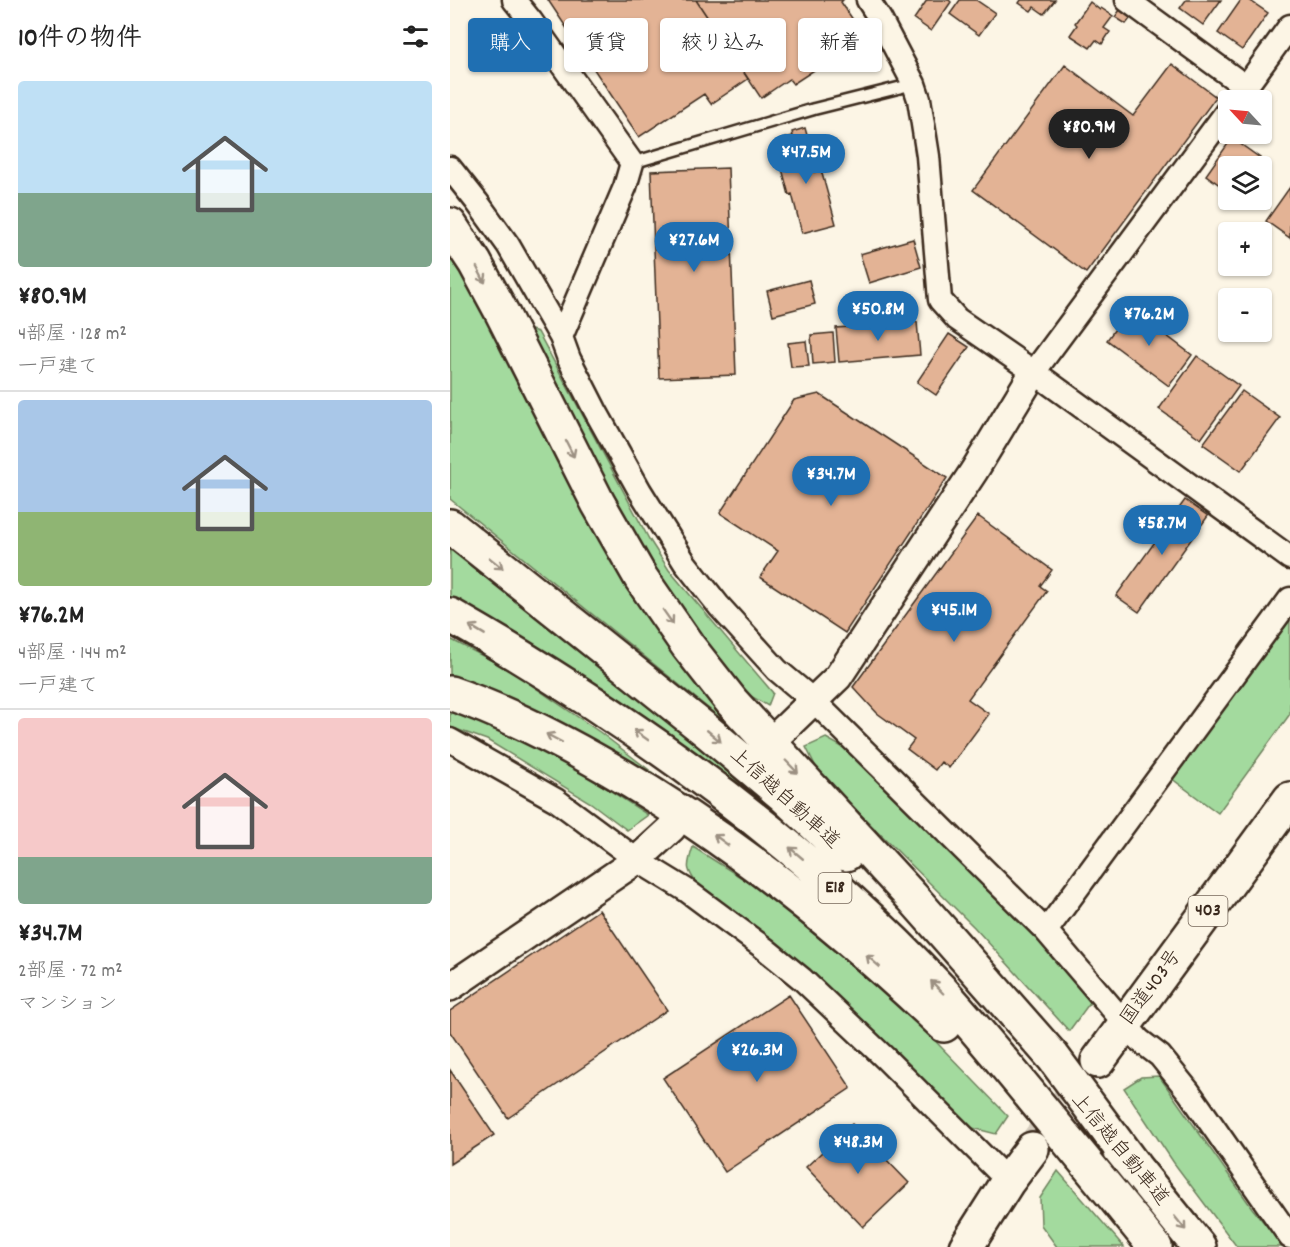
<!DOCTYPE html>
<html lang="ja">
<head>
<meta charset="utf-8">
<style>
  body { margin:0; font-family:Dekko,"Klee One",sans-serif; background:#f2f2f2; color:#222; height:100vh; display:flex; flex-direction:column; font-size:22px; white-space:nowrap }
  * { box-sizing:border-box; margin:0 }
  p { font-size:20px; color:#767676 }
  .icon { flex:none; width:33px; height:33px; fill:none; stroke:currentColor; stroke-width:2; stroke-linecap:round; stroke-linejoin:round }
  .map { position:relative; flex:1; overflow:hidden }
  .details { display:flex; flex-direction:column; background:#fff; width:450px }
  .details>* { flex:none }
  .top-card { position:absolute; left:18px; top:18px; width:570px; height:54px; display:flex; gap:12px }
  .needle { width:39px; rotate:296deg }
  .buttons { position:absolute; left:768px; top:90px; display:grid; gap:12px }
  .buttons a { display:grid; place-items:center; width:54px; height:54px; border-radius:6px; background:#fff; box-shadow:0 2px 4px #0004; font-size:30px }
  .price { position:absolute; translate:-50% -51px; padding:0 14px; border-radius:21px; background:#1f6fb2; color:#fff; font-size:20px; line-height:39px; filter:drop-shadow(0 2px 3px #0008) }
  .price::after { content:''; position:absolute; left:50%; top:36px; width:18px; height:14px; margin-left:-9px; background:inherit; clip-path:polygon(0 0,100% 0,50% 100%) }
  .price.active { background:#222; color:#fff }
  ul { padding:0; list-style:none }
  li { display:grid; align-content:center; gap:12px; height:318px; padding:0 18px }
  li+li { border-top:2px solid #e0e0e0 }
  li span { display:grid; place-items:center; height:186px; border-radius:6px; color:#555 }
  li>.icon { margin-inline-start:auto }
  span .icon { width:108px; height:108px; fill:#fffc; stroke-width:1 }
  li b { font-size:26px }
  h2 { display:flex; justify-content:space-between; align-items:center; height:72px; padding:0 18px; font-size:26px }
  .tag { padding:0 21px; border-radius:6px; background:#fff; box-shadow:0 2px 4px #0004; font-size:21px; line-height:54px }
  .tag.active { background:#1f6fb2; color:#fff }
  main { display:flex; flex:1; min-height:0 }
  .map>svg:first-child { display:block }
  .green { fill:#a3da9e; stroke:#6f825e; stroke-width:1.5 }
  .building { fill:#e3b395; stroke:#3b2a1e; stroke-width:1.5 }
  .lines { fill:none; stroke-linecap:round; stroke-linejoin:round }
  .tertiary-tunnel { stroke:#d5ccbd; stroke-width:27; stroke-dasharray:27 14; stroke-linecap:butt }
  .trunk-tunnel { stroke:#d5ccbd; stroke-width:33; stroke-dasharray:33 16; stroke-linecap:butt }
  .service-casing { stroke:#3b2a1e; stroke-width:15 }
  .minor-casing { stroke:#3b2a1e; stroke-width:27 }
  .tertiary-casing { stroke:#3b2a1e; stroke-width:32 }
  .trunk-casing { stroke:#3b2a1e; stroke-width:38 }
  .motorway-casing { stroke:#3b2a1e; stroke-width:38 }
  .service { stroke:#fcf5e5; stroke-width:10 }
  .minor { stroke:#fcf5e5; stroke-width:22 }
  .tertiary { stroke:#fcf5e5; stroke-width:27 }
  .trunk { stroke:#fcf5e5; stroke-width:33 }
  .motorway { stroke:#fcf5e5; stroke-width:33 }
  .oneway { stroke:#9c9082 }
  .labels { text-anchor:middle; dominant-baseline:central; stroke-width:4.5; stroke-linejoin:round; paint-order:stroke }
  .shield { fill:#fcf5e5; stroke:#75675a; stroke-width:1.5 }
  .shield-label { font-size:18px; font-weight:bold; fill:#3b2a1e }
  .street-label { font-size:20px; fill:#3b2a1e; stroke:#fcf5e5 }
</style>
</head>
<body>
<main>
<section class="details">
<h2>10件の物件<svg class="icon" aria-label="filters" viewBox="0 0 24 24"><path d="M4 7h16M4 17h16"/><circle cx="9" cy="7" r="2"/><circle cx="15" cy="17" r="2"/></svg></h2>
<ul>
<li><span style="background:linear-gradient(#bfe0f5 60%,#7fa58c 0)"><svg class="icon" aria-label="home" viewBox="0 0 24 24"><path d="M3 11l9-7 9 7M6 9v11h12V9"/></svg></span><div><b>¥80.9M</b><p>4部屋 · 128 m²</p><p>一戸建て</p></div></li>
<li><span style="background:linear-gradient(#a9c7e8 60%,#8fb573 0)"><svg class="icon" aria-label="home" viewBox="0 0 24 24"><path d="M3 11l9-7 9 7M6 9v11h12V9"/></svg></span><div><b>¥76.2M</b><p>4部屋 · 144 m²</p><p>一戸建て</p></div></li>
<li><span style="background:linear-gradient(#f6c9c9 75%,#7fa58c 0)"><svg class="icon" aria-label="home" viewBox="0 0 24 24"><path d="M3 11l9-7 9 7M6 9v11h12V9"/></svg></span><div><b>¥34.7M</b><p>2部屋 · 72 m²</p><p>マンション</p></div></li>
</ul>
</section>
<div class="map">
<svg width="840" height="1247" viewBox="0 0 840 1247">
  <rect width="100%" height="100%" fill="#fcf5e5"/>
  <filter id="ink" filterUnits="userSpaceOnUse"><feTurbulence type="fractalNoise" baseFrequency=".0167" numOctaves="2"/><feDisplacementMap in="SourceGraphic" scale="12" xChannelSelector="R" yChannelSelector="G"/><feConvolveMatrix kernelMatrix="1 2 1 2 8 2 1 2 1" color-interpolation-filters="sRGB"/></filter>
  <g filter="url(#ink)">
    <!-- green -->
    <path class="green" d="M 0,252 L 13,270 L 74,395 L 130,501 L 290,734 L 0,499 Z
      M 78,329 L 88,332 L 199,539 L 219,570 L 323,693 L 318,706 L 292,691 L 254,642 L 191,550 L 131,439 Z
      M 0,548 L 169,681 L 250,742 L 306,794 L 0,600 Z
      M 840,614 L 840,714 L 768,813 L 721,778 Z
      M 0,639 L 58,669 L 151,733 L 203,773 L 201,777 L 87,713 L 36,688 L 0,675 Z
      M 0,707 L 72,738 L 141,778 L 198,815 L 177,830 L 141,803 L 37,740 L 0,727 Z
      M 376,738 L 403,753 L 553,897 L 644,997 L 619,1031 L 524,927 L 379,783 L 366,767 L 356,747 Z
      M 243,847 L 314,892 L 458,1013 L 558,1116 L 546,1134 L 515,1126 L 249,887 C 236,869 236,868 243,847 Z
      M 709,1076 L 802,1208 L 834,1247 L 787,1247 L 724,1163 L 674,1088 L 691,1077 Z
      M 608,1171 L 674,1247 L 607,1247 L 591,1225 L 590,1198 Z"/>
    <!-- building -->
    <path class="building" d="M 98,0 L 246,0 L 298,79 L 261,104 L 254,94 L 189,137 Z
      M 246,0 L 393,0 L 391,2 L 422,48 L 389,70 L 380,55 L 373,59 L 375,63 L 343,84 L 339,79 L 311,98 Z
      M 477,0 L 499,0 L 501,2 L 481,31 L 464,19 Z
      M 510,0 L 526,0 L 545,13 L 529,35 L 500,14 Z
      M 571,0 L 605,0 L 594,14 L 584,7 L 581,11 L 569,3 Z
      M 736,0 L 771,0 L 753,25 L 730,8 Z
      M 791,0 L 799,0 L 818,13 L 792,50 L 768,33 Z
      M 640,2 L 650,10 L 651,8 L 663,16 L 654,28 L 660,32 L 652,44 L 646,40 L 640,48 L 620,35 L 627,25 L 625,23 Z
      M 672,7 L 683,15 L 676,24 L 665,17 Z
      M 722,64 L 766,97 L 636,273 L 523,190 L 615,65 L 683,116 Z
      M 355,128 L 360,146 L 357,146 L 364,172 L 371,170 L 386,224 L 352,233 L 342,194 L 339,195 L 330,161 L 341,158 L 335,138 L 343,136 L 342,132 Z
      M 782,138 L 810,158 L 804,166 L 778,166 L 778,191 L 756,175 Z
      M 278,168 L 286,375 L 209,378 L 201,171 Z
      M 840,187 L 840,238 L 816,221 Z
      M 463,239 L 471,267 L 419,283 L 410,254 Z
      M 359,280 L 365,304 L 323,315 L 317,291 Z
      M 680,308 L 742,355 L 719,386 L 657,340 Z
      M 467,322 L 470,355 L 389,362 L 386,328 Z
      M 383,333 L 385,362 L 363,364 L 361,335 Z
      M 499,334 L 519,347 L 486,395 L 467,382 Z
      M 356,341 L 359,366 L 341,367 L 338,343 Z
      M 747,356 L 789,386 L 751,439 L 709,409 Z
      M 792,391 L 830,418 L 791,471 L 753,444 Z
      M 369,394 L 497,478 L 395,633 L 310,577 L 328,551 L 270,513 L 344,400 Z
      M 735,500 L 758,516 L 689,612 L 666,596 Z
      M 528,516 L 602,570 L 590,586 L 597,591 L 518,699 L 539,714 L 499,768 L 491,762 L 485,770 L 457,749 L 464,740 L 427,713 L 403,687 Z
      M 149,910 L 217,1010 L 58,1118 L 0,1032 L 0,1011 Z
      M 339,995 L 401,1088 L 275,1172 L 213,1078 Z
      M 0,1070 L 44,1135 L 0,1164 Z
      M 402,1124 L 459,1183 L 413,1227 L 356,1167 Z"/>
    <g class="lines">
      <!-- tertiary-tunnel -->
      <path class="tertiary-tunnel" d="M 222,828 L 311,750"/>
      <!-- trunk-tunnel -->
      <path class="trunk-tunnel" d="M 586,1143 L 648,1061"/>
      <defs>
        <path id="service" d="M 182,163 L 364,109 L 464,84"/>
        <path id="minor" d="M 64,0 L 81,21 L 182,163 L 175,187 L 111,337
          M 418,0 L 430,19 L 464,84 L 469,99 L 478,156 L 490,300 L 507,319 L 584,372 L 840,558
          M 677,0 L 796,87
          M 787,99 L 840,26
          M 0,168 L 27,202 L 58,245 L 111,337 L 119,359 L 145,410 L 190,491 L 235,563 L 269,606 L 327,670 L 364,701 L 596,931 L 689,1040 L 710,1056 L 739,1092 L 840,1237
          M 584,372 L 778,110
          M 0,740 L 106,800 L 187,860 L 236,890 L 314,948 L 352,979 L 435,1058 L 558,1181
          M 596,931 L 840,599"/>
        <path id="tertiary" d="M 333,730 L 388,677 L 524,471 L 584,372
          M 0,987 L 187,860 L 222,828"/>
        <path id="trunk" d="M 648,1061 L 840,799
          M 516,1247 L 558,1181 L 582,1149"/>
        <path id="motorway" d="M 0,225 L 25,263 L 51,311 L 148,503 L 191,578 L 238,646 L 282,702 L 462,897 L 603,1057 L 684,1166
          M 0,526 L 258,732 L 332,794 L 396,854
          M 0,615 C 178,717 349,838 490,989 C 530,1033 567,1079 605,1125 C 638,1165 672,1206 705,1247
          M 0,693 C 56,712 108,739 160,769 C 282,839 392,928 494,1025
          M 670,1149 L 749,1247"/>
      </defs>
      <!-- service casing -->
      <use href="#service" class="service-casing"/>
      <!-- minor casing -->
      <use href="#minor" class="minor-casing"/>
      <!-- tertiary casing -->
      <use href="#tertiary" class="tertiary-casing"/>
      <!-- trunk casing -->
      <use href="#trunk" class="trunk-casing"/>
      <!-- motorway casing -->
      <use href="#motorway" class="motorway-casing"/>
      <!-- service -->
      <use href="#service" class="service"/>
      <!-- minor -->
      <use href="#minor" class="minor"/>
      <!-- tertiary -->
      <use href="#tertiary" class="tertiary"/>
      <!-- trunk -->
      <use href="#trunk" class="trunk"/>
      <!-- motorway -->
      <use href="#motorway" class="motorway"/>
    </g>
    <!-- one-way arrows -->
    <defs><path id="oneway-shaft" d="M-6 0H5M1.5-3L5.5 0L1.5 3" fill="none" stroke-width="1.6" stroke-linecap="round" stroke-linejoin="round" transform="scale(1.5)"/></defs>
    <g class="oneway">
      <use href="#oneway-shaft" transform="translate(31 275) rotate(62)"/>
      <use href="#oneway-shaft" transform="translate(120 449) rotate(63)"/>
      <use href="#oneway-shaft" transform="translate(46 563) rotate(39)"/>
      <use href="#oneway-shaft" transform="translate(218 617) rotate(55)"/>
      <use href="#oneway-shaft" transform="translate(27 630) rotate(-149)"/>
      <use href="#oneway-shaft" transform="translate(191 735) rotate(-145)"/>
      <use href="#oneway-shaft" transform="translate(264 736) rotate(40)"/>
      <use href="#oneway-shaft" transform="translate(104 738) rotate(-152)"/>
      <use href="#oneway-shaft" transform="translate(342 767) rotate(46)"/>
      <use href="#oneway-shaft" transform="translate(271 840) rotate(-144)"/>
      <use href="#oneway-shaft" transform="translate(346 853) rotate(-140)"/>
      <use href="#oneway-shaft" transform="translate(423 961) rotate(-139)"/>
      <use href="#oneway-shaft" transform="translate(487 987) rotate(-134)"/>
      <use href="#oneway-shaft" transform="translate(730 1223) rotate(51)"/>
    </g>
  </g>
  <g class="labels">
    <!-- shield labels -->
    <g class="shield">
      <rect x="368.5" y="873" width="33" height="30" rx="4.5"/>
      <rect x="738.5" y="896" width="39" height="30" rx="4.5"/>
    </g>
    <g class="shield-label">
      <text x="385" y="888">E18</text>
      <text x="758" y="911">403</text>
    </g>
    <!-- street labels -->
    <g class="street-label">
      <text transform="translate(334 799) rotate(42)">上信越自動車道</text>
      <text transform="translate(702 988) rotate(-54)">国道403号</text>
      <text transform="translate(669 1150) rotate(50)">上信越自動車道</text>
    </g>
  </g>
</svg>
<div class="buttons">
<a><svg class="needle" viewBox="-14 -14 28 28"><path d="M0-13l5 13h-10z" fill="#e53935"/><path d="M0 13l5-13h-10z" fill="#767676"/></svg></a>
<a><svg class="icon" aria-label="layers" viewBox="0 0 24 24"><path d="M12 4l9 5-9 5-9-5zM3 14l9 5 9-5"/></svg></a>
<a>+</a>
<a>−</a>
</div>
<b class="price active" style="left:639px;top:160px">¥80.9M</b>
<b class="price" style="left:356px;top:185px">¥47.5M</b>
<b class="price" style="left:244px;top:273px">¥27.6M</b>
<b class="price" style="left:428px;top:342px">¥50.8M</b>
<b class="price" style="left:699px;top:347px">¥76.2M</b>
<b class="price" style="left:381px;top:507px">¥34.7M</b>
<b class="price" style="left:712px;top:556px">¥58.7M</b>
<b class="price" style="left:504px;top:643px">¥45.1M</b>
<b class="price" style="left:307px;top:1083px">¥26.3M</b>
<b class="price" style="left:408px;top:1175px">¥48.3M</b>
<div class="top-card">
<a class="tag active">購入</a>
<a class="tag">賃貸</a>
<a class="tag">絞り込み</a>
<a class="tag">新着</a>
</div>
</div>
</main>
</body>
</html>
